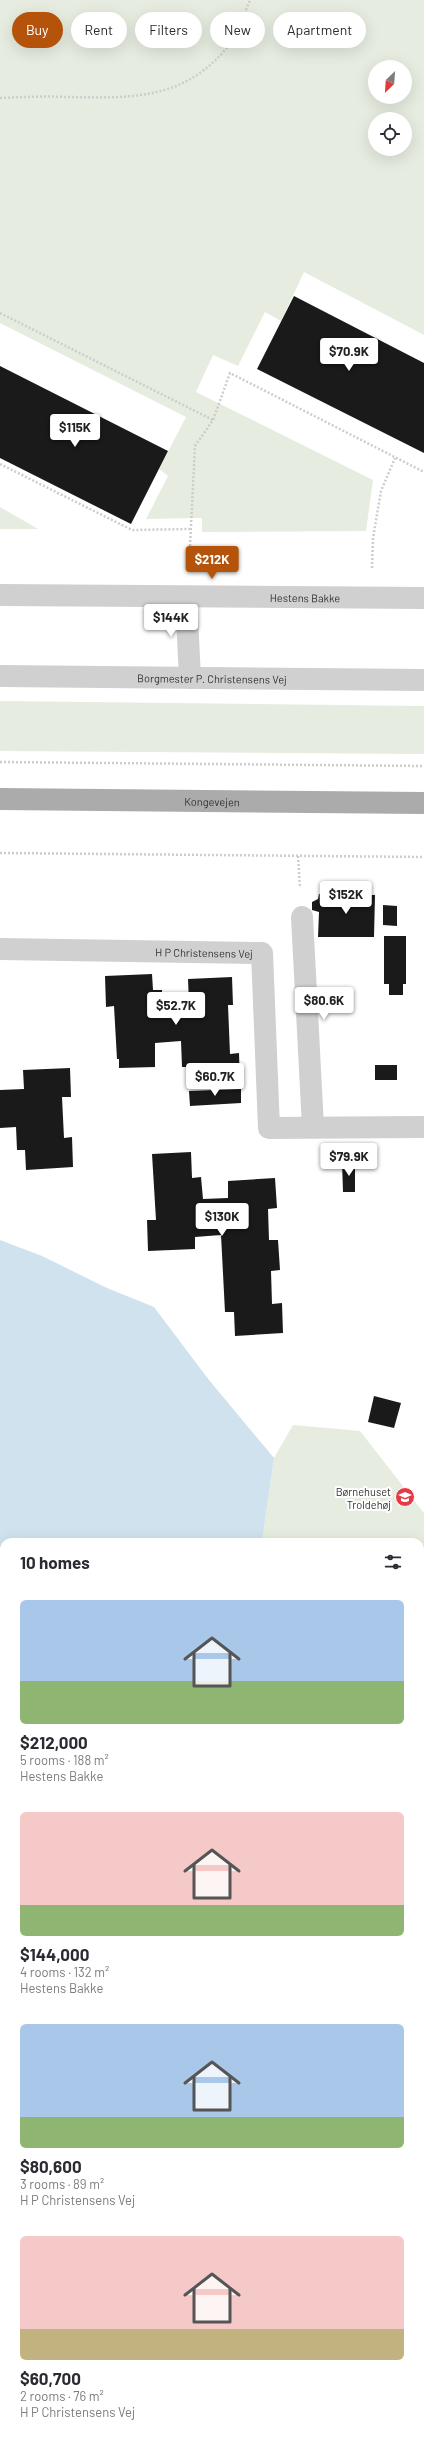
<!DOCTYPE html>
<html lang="en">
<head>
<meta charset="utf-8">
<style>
  body { margin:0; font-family:Barlow,sans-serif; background:#f2f2f3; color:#2b2b33; height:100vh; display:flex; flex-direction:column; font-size:15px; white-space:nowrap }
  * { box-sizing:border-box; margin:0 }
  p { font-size:13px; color:#7c7c81 }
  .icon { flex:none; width:22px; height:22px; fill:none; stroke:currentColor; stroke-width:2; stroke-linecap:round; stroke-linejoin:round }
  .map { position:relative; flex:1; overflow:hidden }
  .side { position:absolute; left:0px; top:1538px; width:424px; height:904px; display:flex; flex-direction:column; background:#fff; border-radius:12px 12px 0 0; box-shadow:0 4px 16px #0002 }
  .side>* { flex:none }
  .hud { position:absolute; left:12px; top:12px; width:400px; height:36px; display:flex; gap:8px }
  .needle { width:26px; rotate:205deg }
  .controls { position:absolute; left:368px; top:60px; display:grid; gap:8px }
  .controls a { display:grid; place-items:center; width:44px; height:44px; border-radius:50%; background:#fff; box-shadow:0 4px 16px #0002; font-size:20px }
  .price { position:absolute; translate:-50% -34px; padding:0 9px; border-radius:4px; background:#fff; color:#222; font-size:13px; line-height:26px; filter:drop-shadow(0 1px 2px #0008) }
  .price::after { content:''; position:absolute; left:50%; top:24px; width:12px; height:9px; margin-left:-6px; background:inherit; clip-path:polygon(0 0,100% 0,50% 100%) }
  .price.active { background:#b45309; color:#fff }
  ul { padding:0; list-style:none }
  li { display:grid; align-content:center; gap:8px; height:212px; padding:0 20px }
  li span { display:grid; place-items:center; height:124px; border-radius:6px; color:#555 }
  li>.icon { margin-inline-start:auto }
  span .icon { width:72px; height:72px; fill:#fffc; stroke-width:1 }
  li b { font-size:17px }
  h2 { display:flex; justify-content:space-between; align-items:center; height:48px; padding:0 20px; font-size:17px }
  .tag { padding:0 14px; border-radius:18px; background:#fff; box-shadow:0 4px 16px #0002; font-size:14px; line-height:36px }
  .tag.active { background:#b45309; color:#fff }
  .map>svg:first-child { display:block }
  .green { fill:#e6ecdf; fill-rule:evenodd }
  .water { fill:#cfe2ee }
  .building { fill:#1a1a1a }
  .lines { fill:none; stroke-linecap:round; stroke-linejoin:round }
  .path { stroke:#cdcdcd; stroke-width:2.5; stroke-dasharray:2 2; stroke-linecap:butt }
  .minor { stroke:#d0d0d0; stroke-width:22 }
  .major { stroke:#ababab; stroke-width:22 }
  .labels { text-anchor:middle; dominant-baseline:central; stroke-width:4; stroke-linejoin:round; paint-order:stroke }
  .street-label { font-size:11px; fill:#333; stroke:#fff }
  .poi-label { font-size:11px; fill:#333; stroke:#fff; text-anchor:end }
</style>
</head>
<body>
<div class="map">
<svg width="424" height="2442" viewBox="0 0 424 2442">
  <rect width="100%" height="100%" fill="#fff"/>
  <!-- green -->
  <path class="green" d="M 0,0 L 424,0 L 424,335 L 304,272 L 281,321 L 265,312 L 238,366 L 213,355 L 196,392 L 373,480 L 366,531 L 202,532 L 202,518 L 146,519 L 168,476 L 159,469 L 186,417 L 0,323 ZM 375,67 L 405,67 L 405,97 L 375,97 ZM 375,119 L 405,119 L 405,149 L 375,149 Z
    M 0,507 L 38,529 L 0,529 Z
    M 0,701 L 424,706 L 424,754 L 0,751 Z
    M 293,1425 L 360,1431 L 424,1513 L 424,2334 L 420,2330 L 420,1542 L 262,1542 L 274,1458 Z
    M 0,1545 L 4,1545 L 4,1836 L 0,1835 Z
    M 0,2291 L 4,2292 L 4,2438 L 313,2438 L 311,2442 L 0,2442 Z"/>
  <!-- water -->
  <path class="water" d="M 0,1240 L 42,1256 L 107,1288 L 154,1307 L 209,1380 L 274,1458 L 262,1542 L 4,1542 L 4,1545 L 0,1545 Z"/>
  <!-- building -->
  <path class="building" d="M 294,296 L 424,363 L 424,453 L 257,369 Z
    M 0,366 L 168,451 L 131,524 L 0,458 Z
    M 319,894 L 375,895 L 374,937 L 318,937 L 319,912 L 312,910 L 312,902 L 318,899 Z
    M 383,905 L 397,906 L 397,926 L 383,925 Z
    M 384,936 L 406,936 L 406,984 L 403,984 L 403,995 L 389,995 L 389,984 L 384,984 Z
    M 152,974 L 153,990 L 162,990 L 162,1004 L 189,1003 L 188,979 L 232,977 L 233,1005 L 228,1005 L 230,1054 L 239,1053 L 240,1085 L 192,1087 L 191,1067 L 182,1067 L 181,1041 L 155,1043 L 155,1067 L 119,1068 L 119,1059 L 117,1059 L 114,1006 L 106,1007 L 105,976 Z
    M 375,1065 L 397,1065 L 397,1080 L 375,1080 Z
    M 70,1068 L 71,1097 L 62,1097 L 64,1138 L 72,1137 L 73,1167 L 26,1170 L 25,1150 L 17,1150 L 16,1127 L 0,1128 L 0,1090 L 24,1089 L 23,1070 Z
    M 241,1089 L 241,1103 L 190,1106 L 189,1091 Z
    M 191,1152 L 192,1178 L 201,1177 L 203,1199 L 228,1198 L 228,1181 L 275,1178 L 277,1208 L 268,1209 L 269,1240 L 278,1240 L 280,1270 L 271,1271 L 272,1304 L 282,1303 L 283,1333 L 235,1336 L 234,1312 L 225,1312 L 221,1235 L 195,1237 L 195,1249 L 148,1251 L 147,1220 L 156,1220 L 152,1154 Z
    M 342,1162 L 355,1162 L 355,1192 L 343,1192 Z
    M 374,1396 L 401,1403 L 394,1428 L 368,1422 Z
    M 4,2012 L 4,2028 L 0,2026 Z
    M 214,2438 L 259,2438 L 257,2442 L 224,2442 Z"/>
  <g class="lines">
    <!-- path -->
    <path class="path" d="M 0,98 C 22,97 45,96 67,97 C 132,98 185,101 230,44 C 239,33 244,14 250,0
      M 0,313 L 213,420
      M 0,464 L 132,530 L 191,529
      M 189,566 L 195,446 L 213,420 L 230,373 L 424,472
      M 372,568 L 373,538 L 381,491 L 395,458
      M 0,762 L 424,766
      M 0,853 L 424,857
      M 298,856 L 300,888
      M 0,1579 L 4,1579
      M 0,1928 L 4,1930
      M 0,2086 L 4,2088
      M 420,2089 L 424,2087
      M 420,2239 L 424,2247
      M 420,2357 L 424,2336
      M 362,2442 L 364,2438"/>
    <!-- minor -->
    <g class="minor">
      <path id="s1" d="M 0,595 L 424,598"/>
      <path d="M 186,597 L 190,678"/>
      <path id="s2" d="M 0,676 L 424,680"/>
      <path d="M 302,917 L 313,1127"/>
      <path id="s3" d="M 0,949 L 262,953 L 269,1128 L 424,1127"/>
      <path d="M 0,2162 L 4,2164"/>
      <path d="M 101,2442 L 102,2441"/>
    </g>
    <!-- major -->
    <path class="major" id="s4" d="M 0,799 L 424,803"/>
  </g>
  <!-- icons -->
  <defs>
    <symbol id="school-disc" viewBox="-11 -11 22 22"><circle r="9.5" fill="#e63946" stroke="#fff"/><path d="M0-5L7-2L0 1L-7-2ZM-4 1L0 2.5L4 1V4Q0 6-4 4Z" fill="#fff"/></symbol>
  </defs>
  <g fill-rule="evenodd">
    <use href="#school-disc" x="394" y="1486" width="22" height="22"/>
  </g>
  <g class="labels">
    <!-- street labels -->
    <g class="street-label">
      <text stroke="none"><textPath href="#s1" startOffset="305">Hestens Bakke</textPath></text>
      <text stroke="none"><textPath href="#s2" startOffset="212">Borgmester P. Christensens Vej</textPath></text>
      <text stroke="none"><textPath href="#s4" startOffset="212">Kongevejen</textPath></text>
      <text stroke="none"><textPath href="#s3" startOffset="204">H P Christensens Vej</textPath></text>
    </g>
    <!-- poi labels -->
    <g class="poi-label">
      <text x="391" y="1491">Børnehuset<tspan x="391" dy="13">Troldehøj</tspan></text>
    </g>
  </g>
</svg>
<div class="controls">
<a><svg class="needle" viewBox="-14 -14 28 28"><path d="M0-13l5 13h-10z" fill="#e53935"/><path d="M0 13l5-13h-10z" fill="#7c7c81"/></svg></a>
<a><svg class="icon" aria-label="locate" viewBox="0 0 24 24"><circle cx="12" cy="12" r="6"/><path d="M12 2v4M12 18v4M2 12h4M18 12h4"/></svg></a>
</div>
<b class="price" style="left:349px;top:372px">$70.9K</b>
<b class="price" style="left:75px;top:448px">$115K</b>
<b class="price active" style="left:212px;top:580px">$212K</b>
<b class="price" style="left:171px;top:638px">$144K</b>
<b class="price" style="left:346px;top:915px">$152K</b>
<b class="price" style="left:324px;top:1021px">$80.6K</b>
<b class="price" style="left:176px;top:1026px">$52.7K</b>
<b class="price" style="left:215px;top:1097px">$60.7K</b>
<b class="price" style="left:349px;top:1177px">$79.9K</b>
<b class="price" style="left:222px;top:1237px">$130K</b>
<div class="hud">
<a class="tag active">Buy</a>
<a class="tag">Rent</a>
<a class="tag">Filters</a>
<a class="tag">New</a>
<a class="tag">Apartment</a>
</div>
<section class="side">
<h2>10 homes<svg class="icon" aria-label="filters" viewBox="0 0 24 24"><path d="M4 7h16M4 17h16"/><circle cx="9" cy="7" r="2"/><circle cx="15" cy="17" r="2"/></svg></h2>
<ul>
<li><span style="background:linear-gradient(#a9c7e8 65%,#8fb573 0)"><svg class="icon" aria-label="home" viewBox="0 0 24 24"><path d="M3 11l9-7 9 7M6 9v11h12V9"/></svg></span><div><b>$212,000</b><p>5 rooms · 188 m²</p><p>Hestens Bakke</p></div></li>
<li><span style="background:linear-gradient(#f6c9c9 75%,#8fb573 0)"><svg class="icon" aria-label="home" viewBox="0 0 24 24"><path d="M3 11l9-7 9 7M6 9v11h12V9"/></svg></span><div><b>$144,000</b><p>4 rooms · 132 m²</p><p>Hestens Bakke</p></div></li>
<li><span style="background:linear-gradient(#a9c7e8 75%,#8fb573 0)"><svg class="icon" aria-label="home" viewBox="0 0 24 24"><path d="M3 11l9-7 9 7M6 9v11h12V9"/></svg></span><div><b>$80,600</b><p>3 rooms · 89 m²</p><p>H P Christensens Vej</p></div></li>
<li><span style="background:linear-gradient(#f6c9c9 75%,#c2b280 0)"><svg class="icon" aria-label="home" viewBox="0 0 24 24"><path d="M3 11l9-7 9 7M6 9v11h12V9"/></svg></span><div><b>$60,700</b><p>2 rooms · 76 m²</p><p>H P Christensens Vej</p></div></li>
</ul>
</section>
</div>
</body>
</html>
